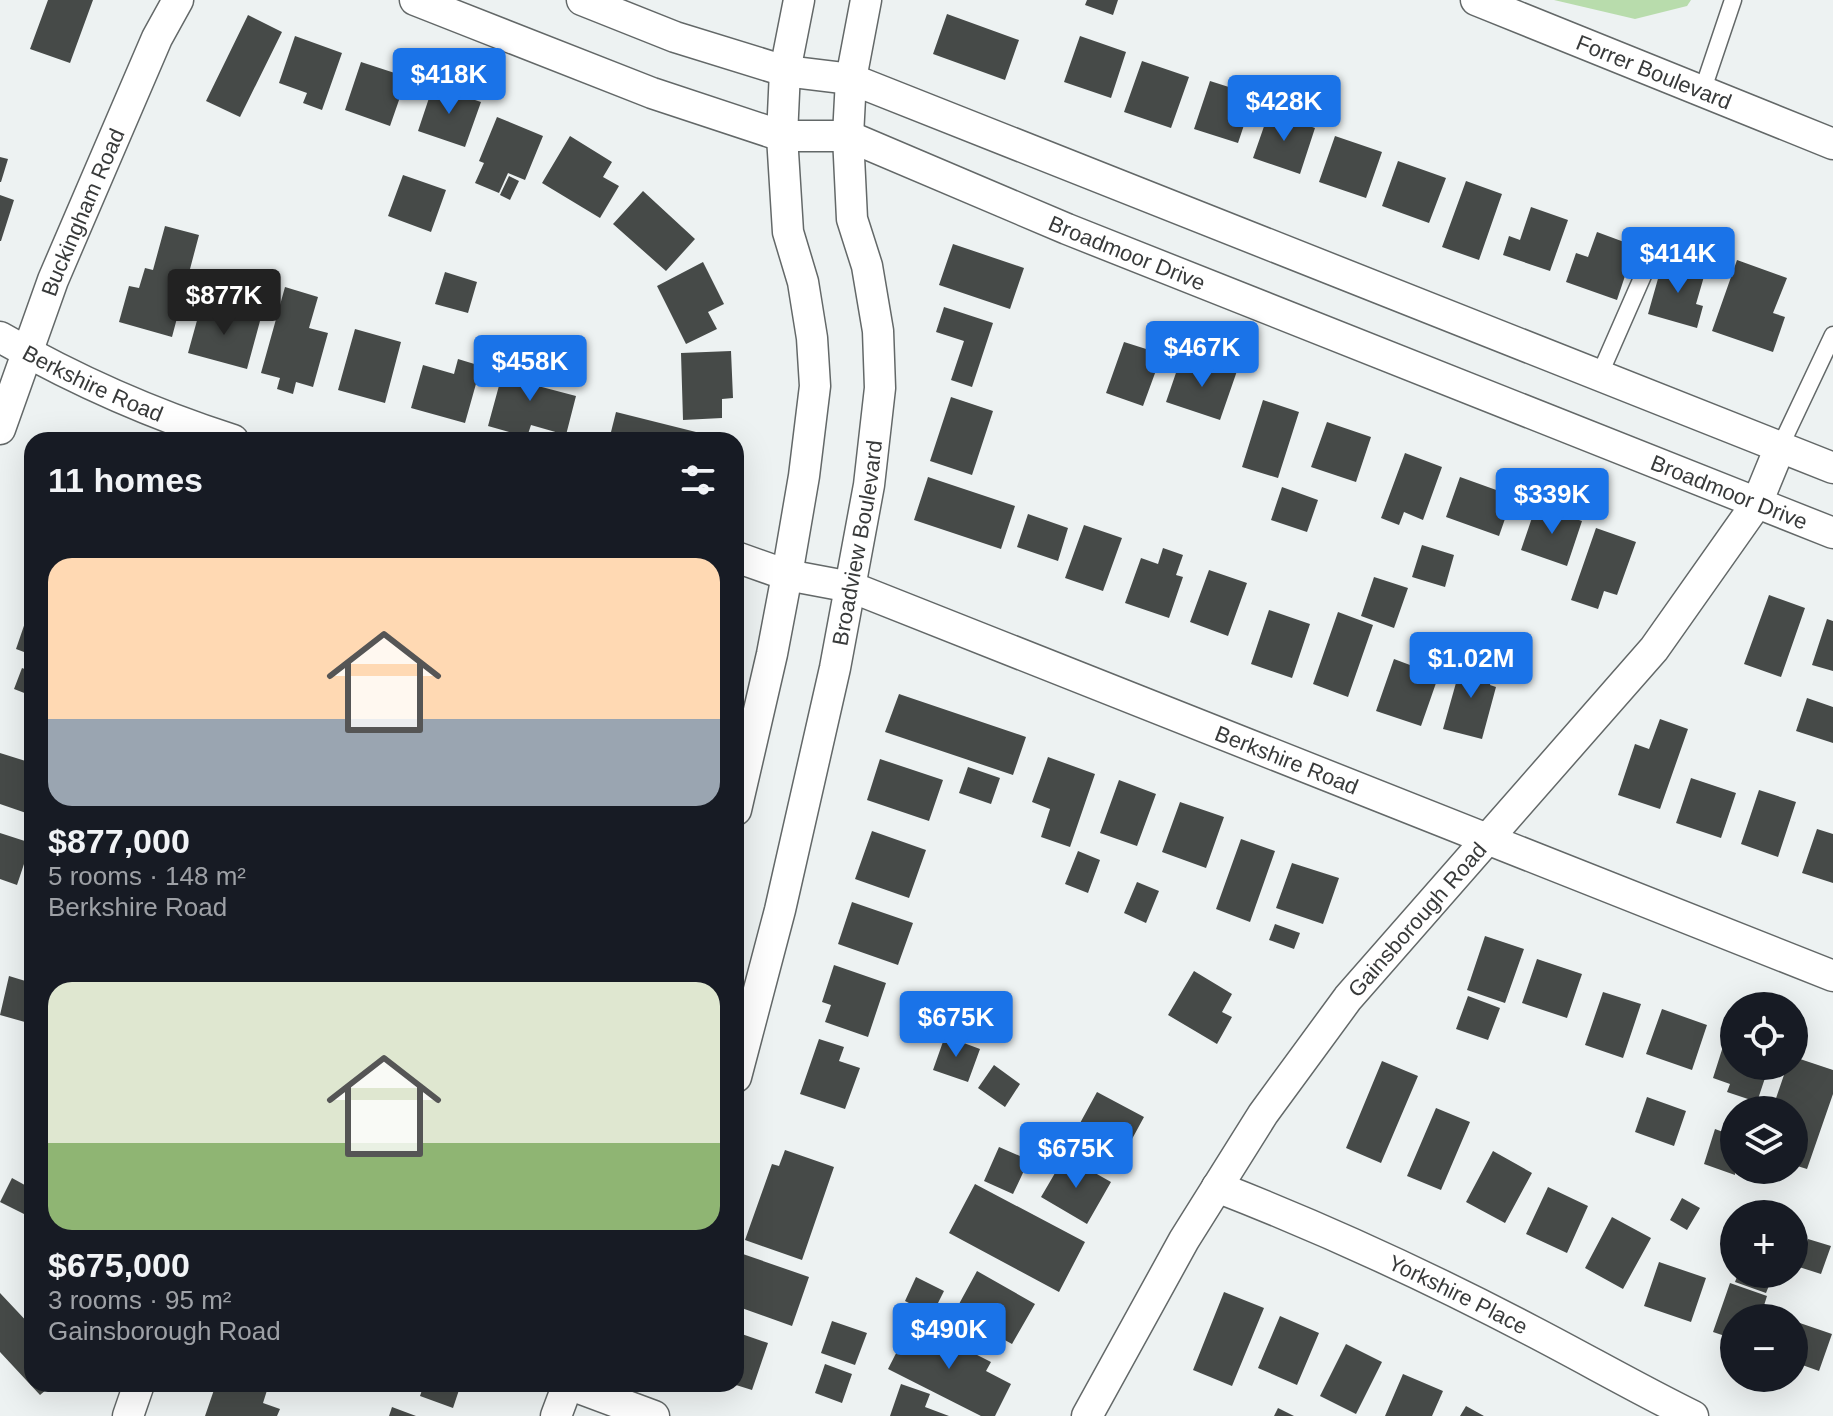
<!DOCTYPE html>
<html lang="en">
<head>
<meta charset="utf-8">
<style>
  body { margin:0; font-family:Arial,sans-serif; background:#242831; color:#f1f3f6; height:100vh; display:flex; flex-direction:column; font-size:30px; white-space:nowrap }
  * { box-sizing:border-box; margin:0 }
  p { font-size:26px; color:#9ea1a6 }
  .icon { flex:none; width:44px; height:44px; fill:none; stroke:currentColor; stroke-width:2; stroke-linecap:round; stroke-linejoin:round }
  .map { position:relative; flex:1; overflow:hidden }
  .drawer { position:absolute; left:24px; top:432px; width:720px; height:960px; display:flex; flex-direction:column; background:#171b24; border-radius:24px; box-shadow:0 8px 32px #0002 }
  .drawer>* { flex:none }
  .controls { position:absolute; left:1720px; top:992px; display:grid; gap:16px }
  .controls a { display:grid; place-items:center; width:88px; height:88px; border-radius:50%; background:#171b24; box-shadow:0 8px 32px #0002; font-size:40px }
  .price { position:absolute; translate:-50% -68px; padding:0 18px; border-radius:8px; background:#1a73e8; color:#fff; font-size:26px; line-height:52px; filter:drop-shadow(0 2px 4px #0008) }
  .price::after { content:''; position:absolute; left:50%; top:48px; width:24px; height:18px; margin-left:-12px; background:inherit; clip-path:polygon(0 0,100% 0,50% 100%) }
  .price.active { background:#222; color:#fff }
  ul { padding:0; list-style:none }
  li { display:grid; align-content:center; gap:16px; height:424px; padding:0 24px }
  li span { display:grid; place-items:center; height:248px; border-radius:24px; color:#555 }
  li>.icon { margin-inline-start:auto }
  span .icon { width:144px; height:144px; fill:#fffc; stroke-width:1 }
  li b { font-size:34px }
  h2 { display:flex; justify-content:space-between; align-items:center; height:96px; padding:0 24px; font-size:34px }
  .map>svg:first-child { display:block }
  .green { fill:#b8dcac }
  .building { fill:#464a48 }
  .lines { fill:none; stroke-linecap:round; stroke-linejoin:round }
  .lane-casing { stroke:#636868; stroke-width:19 }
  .street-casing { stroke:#636868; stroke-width:33 }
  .lane { stroke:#fff; stroke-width:16 }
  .street { stroke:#fff; stroke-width:30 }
  .labels { text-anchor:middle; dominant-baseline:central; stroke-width:8; stroke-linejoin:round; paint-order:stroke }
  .street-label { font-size:22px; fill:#383a3a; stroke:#fcffff }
</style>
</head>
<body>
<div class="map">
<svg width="1833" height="1416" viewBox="0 0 1833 1416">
  <rect width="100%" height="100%" fill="#edf2f2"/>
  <!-- green -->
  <path class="green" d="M 1554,0 L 1691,0 L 1687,6 L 1635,19 Z"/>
  <!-- building -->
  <path class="building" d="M 48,0 L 93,0 L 70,63 L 30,49 Z
    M 1087,0 L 1118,0 L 1113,15 L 1085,5 Z
    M 947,14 L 1019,40 L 1005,80 L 933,54 Z
    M 248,15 L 282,32 L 240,117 L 206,101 Z
    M 295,36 L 342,53 L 322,110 L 303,103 L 307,93 L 279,83 Z
    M 1080,36 L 1126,52 L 1111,98 L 1064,82 Z
    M 1142,61 L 1189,77 L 1171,128 L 1124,112 Z
    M 361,62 L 407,77 L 390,126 L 345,110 Z
    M 1210,81 L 1254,95 L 1238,143 L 1194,129 Z
    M 433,86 L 481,102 L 465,147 L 418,131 Z
    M 1269,112 L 1315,128 L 1300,174 L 1253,158 Z
    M 497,117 L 543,136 L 525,180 L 508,173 L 499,193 L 475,183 L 484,163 L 479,161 Z
    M 570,136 L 612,162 L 603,177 L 619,186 L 600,218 L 542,183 Z
    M 1335,136 L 1382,152 L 1366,198 L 1319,182 Z
    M 0,157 L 8,159 L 1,182 L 0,182 Z
    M 1398,161 L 1446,178 L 1429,223 L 1382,206 Z
    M 403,175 L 446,190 L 431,232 L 388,216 Z
    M 509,176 L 519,181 L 510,200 L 500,195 Z
    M 1466,181 L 1502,194 L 1479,260 L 1442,247 Z
    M 643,191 L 695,239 L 666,271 L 613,224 Z
    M 0,195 L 14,200 L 1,241 L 0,241 Z
    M 1531,207 L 1568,220 L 1550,271 L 1503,255 L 1509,236 L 1520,240 Z
    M 165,226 L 199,235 L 172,337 L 119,322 L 129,286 L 139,288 L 145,268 L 153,270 Z
    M 1597,232 L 1635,246 L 1617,300 L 1566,282 L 1576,253 L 1588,257 Z
    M 953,244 L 1024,268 L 1010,309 L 939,285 Z
    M 1737,260 L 1787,278 L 1773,313 L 1785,317 L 1773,352 L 1712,331 Z
    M 1663,261 L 1705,273 L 1696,304 L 1703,306 L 1697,328 L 1648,314 Z
    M 703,262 L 724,304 L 708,312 L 717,329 L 686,344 L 657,286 Z
    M 445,272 L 477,282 L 468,313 L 435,304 Z
    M 285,287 L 318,297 L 309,328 L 328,333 L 313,387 L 296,382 L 293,394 L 277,389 L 280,378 L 261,373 Z
    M 201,306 L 260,321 L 247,369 L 188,353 Z
    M 944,307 L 993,323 L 972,387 L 951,380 L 964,341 L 936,332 Z
    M 355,329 L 401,342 L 385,403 L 338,390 Z
    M 1124,342 L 1162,354 L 1143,406 L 1106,393 Z
    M 731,351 L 733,398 L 722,399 L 722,418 L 683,420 L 681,353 Z
    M 458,359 L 481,366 L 465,423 L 411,408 L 423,365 L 454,374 Z
    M 520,360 L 543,366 L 538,386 L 576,396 L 566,435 L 531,425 L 527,437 L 488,426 L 503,371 L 516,375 Z
    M 1208,362 L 1237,371 L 1220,420 L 1166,402 L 1179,364 L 1205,372 Z
    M 951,397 L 993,411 L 972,475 L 930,461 Z
    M 1263,400 L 1299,412 L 1278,478 L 1242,467 Z
    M 616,412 L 724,439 L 724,440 L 609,440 Z
    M 1327,422 L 1371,437 L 1356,482 L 1311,467 Z
    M 1405,453 L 1442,467 L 1423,520 L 1404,512 L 1399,525 L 1381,518 Z
    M 928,477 L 1015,506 L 1001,549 L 914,520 Z
    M 1460,477 L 1513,496 L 1499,536 L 1446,517 Z
    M 1282,487 L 1318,500 L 1307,532 L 1271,520 Z
    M 1536,506 L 1582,521 L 1567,566 L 1521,550 Z
    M 1028,514 L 1068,528 L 1058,561 L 1017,547 Z
    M 1084,525 L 1122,538 L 1103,591 L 1065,578 Z
    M 1596,528 L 1636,542 L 1617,595 L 1604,591 L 1598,609 L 1571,600 Z
    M 1422,545 L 1454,555 L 1445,587 L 1412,577 Z
    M 1163,548 L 1183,555 L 1176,575 L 1183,577 L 1169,618 L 1125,603 L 1141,558 L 1158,564 Z
    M 1209,570 L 1247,583 L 1228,636 L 1190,622 Z
    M 1374,577 L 1408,588 L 1394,628 L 1361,616 Z
    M 1769,595 L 1805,608 L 1781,677 L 1744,664 Z
    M 1269,610 L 1310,624 L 1292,678 L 1251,664 Z
    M 29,611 L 32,612 L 32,655 L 16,649 Z
    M 1338,612 L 1373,625 L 1348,697 L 1313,684 Z
    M 1827,619 L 1833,621 L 1833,671 L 1812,665 Z
    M 1414,653 L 1443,663 L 1421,726 L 1376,711 L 1394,659 L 1410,665 Z
    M 1463,658 L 1495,666 L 1490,685 L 1496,687 L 1482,739 L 1443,729 Z
    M 22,668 L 32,672 L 32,696 L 14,689 Z
    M 899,694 L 1026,737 L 1013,775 L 885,732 Z
    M 1807,698 L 1833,707 L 1833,743 L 1796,731 Z
    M 1660,719 L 1688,729 L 1660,809 L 1618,795 L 1635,744 L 1649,749 Z
    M 0,753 L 32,763 L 32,815 L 0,804 Z
    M 1048,757 L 1095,774 L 1070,847 L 1041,837 L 1050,809 L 1032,802 Z
    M 880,759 L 943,780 L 929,821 L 867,800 Z
    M 968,767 L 1000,778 L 991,804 L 959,793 Z
    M 1691,778 L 1736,793 L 1721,838 L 1676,823 Z
    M 1119,780 L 1156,794 L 1137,846 L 1100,833 Z
    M 1759,790 L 1796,802 L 1778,857 L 1741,844 Z
    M 1180,802 L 1224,817 L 1206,868 L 1162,852 Z
    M 1817,829 L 1833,834 L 1833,883 L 1802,873 Z
    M 872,831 L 926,850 L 909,898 L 855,879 Z
    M 0,833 L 31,843 L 17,885 L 0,879 Z
    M 1241,839 L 1275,851 L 1250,922 L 1216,909 Z
    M 1078,851 L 1100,860 L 1088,893 L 1065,884 Z
    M 1292,863 L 1339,878 L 1323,924 L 1276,908 Z
    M 1137,882 L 1159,891 L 1146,923 L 1124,913 Z
    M 852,902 L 913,923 L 898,965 L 838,944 Z
    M 1275,924 L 1300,933 L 1294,949 L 1269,940 Z
    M 1485,936 L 1524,949 L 1505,1003 L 1467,990 Z
    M 1537,959 L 1582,974 L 1567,1018 L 1522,1003 Z
    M 834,965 L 886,983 L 868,1037 L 825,1022 L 831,1005 L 822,1002 Z
    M 1194,971 L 1232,994 L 1222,1012 L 1232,1017 L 1217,1044 L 1168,1015 Z
    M 9,976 L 32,983 L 32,1024 L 0,1015 Z
    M 1603,992 L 1641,1004 L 1623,1058 L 1585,1045 Z
    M 1468,996 L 1500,1008 L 1488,1040 L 1456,1029 Z
    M 1662,1009 L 1707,1025 L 1692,1070 L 1646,1054 Z
    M 945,1036 L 980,1049 L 968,1082 L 933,1070 Z
    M 1726,1037 L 1734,1039 L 1734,1066 L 1769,1066 L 1757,1102 L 1727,1092 L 1730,1084 L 1713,1078 Z
    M 819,1039 L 844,1047 L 839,1061 L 860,1068 L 845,1109 L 800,1094 Z
    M 1794,1057 L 1833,1070 L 1833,1094 L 1807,1169 L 1794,1165 L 1794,1110 L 1772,1110 L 1787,1066 L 1794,1066 Z
    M 1382,1061 L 1418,1076 L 1381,1163 L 1346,1148 Z
    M 994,1065 L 1020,1084 L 1005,1107 L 978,1088 Z
    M 1097,1092 L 1144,1117 L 1120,1161 L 1073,1136 Z
    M 1647,1097 L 1686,1111 L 1674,1146 L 1635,1132 Z
    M 1436,1108 L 1470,1122 L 1441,1190 L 1407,1176 Z
    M 1715,1129 L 1734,1136 L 1735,1175 L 1704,1164 Z
    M 999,1147 L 1029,1160 L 1013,1194 L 984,1181 Z
    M 785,1150 L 834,1167 L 802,1260 L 745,1240 L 772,1164 L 779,1166 Z
    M 1493,1151 L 1532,1173 L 1505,1223 L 1466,1202 Z
    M 1065,1156 L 1111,1182 L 1087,1224 L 1041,1197 Z
    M 12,1178 L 32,1189 L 30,1217 L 0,1202 Z
    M 975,1184 L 1085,1242 L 1059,1292 L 949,1233 Z
    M 1548,1187 L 1588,1206 L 1567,1253 L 1526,1234 Z
    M 1682,1198 L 1700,1208 L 1687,1230 L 1670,1220 Z
    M 1612,1217 L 1651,1238 L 1623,1289 L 1585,1268 Z
    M 1734,1239 L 1734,1261 L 1726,1258 Z
    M 1808,1239 L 1831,1246 L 1821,1274 L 1799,1267 Z
    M 740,1253 L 809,1277 L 792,1326 L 736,1306 L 736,1264 Z
    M 1659,1262 L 1706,1278 L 1691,1322 L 1644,1306 Z
    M 977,1271 L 1035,1304 L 1012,1344 L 972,1322 L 976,1314 L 959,1304 Z
    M 1738,1274 L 1761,1274 L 1772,1278 L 1766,1293 L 1735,1282 Z
    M 916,1277 L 944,1291 L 932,1315 L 905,1301 Z
    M 1730,1283 L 1767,1296 L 1760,1318 L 1734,1318 L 1734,1339 L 1713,1332 Z
    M 1224,1292 L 1264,1308 L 1232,1386 L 1193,1370 Z
    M 0,1293 L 32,1327 L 32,1384 L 53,1384 L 40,1395 L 0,1352 Z
    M 1280,1316 L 1319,1333 L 1297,1385 L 1258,1368 Z
    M 832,1321 L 867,1333 L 855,1365 L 821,1353 Z
    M 1794,1321 L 1832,1334 L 1819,1371 L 1794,1362 Z
    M 912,1322 L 991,1362 L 986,1371 L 1011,1384 L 995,1416 L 981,1416 L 888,1369 Z
    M 736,1332 L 768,1343 L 752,1390 L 736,1385 Z
    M 1346,1344 L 1382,1362 L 1356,1414 L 1320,1396 Z
    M 825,1364 L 852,1374 L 842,1403 L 815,1393 Z
    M 1403,1374 L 1443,1391 L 1432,1416 L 1385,1416 Z
    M 216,1384 L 269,1384 L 263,1403 L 280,1409 L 277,1416 L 205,1416 Z
    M 424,1384 L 461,1384 L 453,1408 L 420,1396 Z
    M 901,1384 L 930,1394 L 925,1407 L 949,1416 L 890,1416 Z
    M 1466,1406 L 1484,1416 L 1460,1416 Z
    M 392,1407 L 416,1416 L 389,1416 Z
    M 1278,1408 L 1294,1416 L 1274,1416 Z"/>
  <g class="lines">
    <defs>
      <path id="lane" d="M 1702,92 L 1733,0
        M 1599,376 L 1656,246
        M 1780,447 L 1833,335"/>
      <g id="street">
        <path id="s1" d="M 415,0 L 652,93 L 782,136 L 848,136 L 1067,229 L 1833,533"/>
        <path d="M 582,0 L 675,37 L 785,71 L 851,79 L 1833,468"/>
        <path id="s2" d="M 1476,0 L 1833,144"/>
        <path id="s3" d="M 0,337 C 73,379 152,414 233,440"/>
        <path id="s4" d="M 0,429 L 53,280 L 157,38 L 178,0"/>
        <path id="s5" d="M 736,557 L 787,575 L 851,587 L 1833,976"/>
        <path d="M 736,810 L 772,654 L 787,575 L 804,476 L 815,386 L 812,338 L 803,282 L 788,232 L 782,136 L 785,71 L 799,0"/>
        <path id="s6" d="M 736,1077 L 780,910 L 835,668 L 869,485 L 880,388 L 878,331 L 867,266 L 852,219 L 848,136 L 851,79 L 866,0"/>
        <path id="s7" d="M 1217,1187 C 1325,1229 1429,1277 1532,1331 C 1586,1359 1638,1389 1693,1416"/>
        <path d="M 128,1416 L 139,1384"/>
        <path d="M 556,1416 L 568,1384 L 654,1416"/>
        <path id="s8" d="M 1087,1416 L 1184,1240 L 1263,1114 L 1348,998 L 1654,649 L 1757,503 L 1780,447"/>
      </g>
    </defs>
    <!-- lane casing -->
    <use href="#lane" class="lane-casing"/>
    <!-- street casing -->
    <use href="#street" class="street-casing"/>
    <!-- lane -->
    <use href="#lane" class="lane"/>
    <!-- street -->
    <use href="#street" class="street"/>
  </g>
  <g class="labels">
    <!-- street labels -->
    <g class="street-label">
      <text stroke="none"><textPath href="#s2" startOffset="192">Forrer Boulevard</textPath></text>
      <text stroke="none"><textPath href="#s4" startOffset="232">Buckingham Road</textPath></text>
      <text stroke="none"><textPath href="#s1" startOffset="760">Broadmoor Drive</textPath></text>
      <text stroke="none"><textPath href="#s3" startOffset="104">Berkshire Road</textPath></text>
      <text stroke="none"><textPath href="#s1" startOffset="1408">Broadmoor Drive</textPath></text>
      <text stroke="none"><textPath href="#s6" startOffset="548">Broadview Boulevard</textPath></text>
      <text stroke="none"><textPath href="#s5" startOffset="588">Berkshire Road</textPath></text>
      <text stroke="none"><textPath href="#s8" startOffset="598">Gainsborough Road</textPath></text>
      <text stroke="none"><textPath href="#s7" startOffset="264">Yorkshire Place</textPath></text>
    </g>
  </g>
</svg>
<div class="controls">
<a><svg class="icon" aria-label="locate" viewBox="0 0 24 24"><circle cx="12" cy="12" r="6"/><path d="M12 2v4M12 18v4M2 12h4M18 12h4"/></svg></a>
<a><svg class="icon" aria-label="layers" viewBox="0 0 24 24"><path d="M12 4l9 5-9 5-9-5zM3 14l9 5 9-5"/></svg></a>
<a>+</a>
<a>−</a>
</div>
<b class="price" style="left:449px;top:116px">$418K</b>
<b class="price" style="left:1284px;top:143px">$428K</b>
<b class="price" style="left:1678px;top:295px">$414K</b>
<b class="price active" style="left:224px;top:337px">$877K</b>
<b class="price" style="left:1202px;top:389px">$467K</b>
<b class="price" style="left:530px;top:403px">$458K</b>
<b class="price" style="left:1552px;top:536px">$339K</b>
<b class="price" style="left:1471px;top:700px">$1.02M</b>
<b class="price" style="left:956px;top:1059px">$675K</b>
<b class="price" style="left:1076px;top:1190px">$675K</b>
<b class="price" style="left:949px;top:1371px">$490K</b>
<section class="drawer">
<h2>11 homes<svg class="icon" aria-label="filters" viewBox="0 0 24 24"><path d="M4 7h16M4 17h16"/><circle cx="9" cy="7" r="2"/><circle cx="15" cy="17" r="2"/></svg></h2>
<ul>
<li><span style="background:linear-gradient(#ffd9b3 65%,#9aa5b1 0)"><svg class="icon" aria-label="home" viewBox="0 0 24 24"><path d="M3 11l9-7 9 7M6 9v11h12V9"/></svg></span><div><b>$877,000</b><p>5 rooms · 148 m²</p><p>Berkshire Road</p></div></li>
<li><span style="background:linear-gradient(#dfe7d0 65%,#8fb573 0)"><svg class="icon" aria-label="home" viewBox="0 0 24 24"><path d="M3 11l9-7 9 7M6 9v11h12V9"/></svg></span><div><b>$675,000</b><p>3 rooms · 95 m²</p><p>Gainsborough Road</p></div></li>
</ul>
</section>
</div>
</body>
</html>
